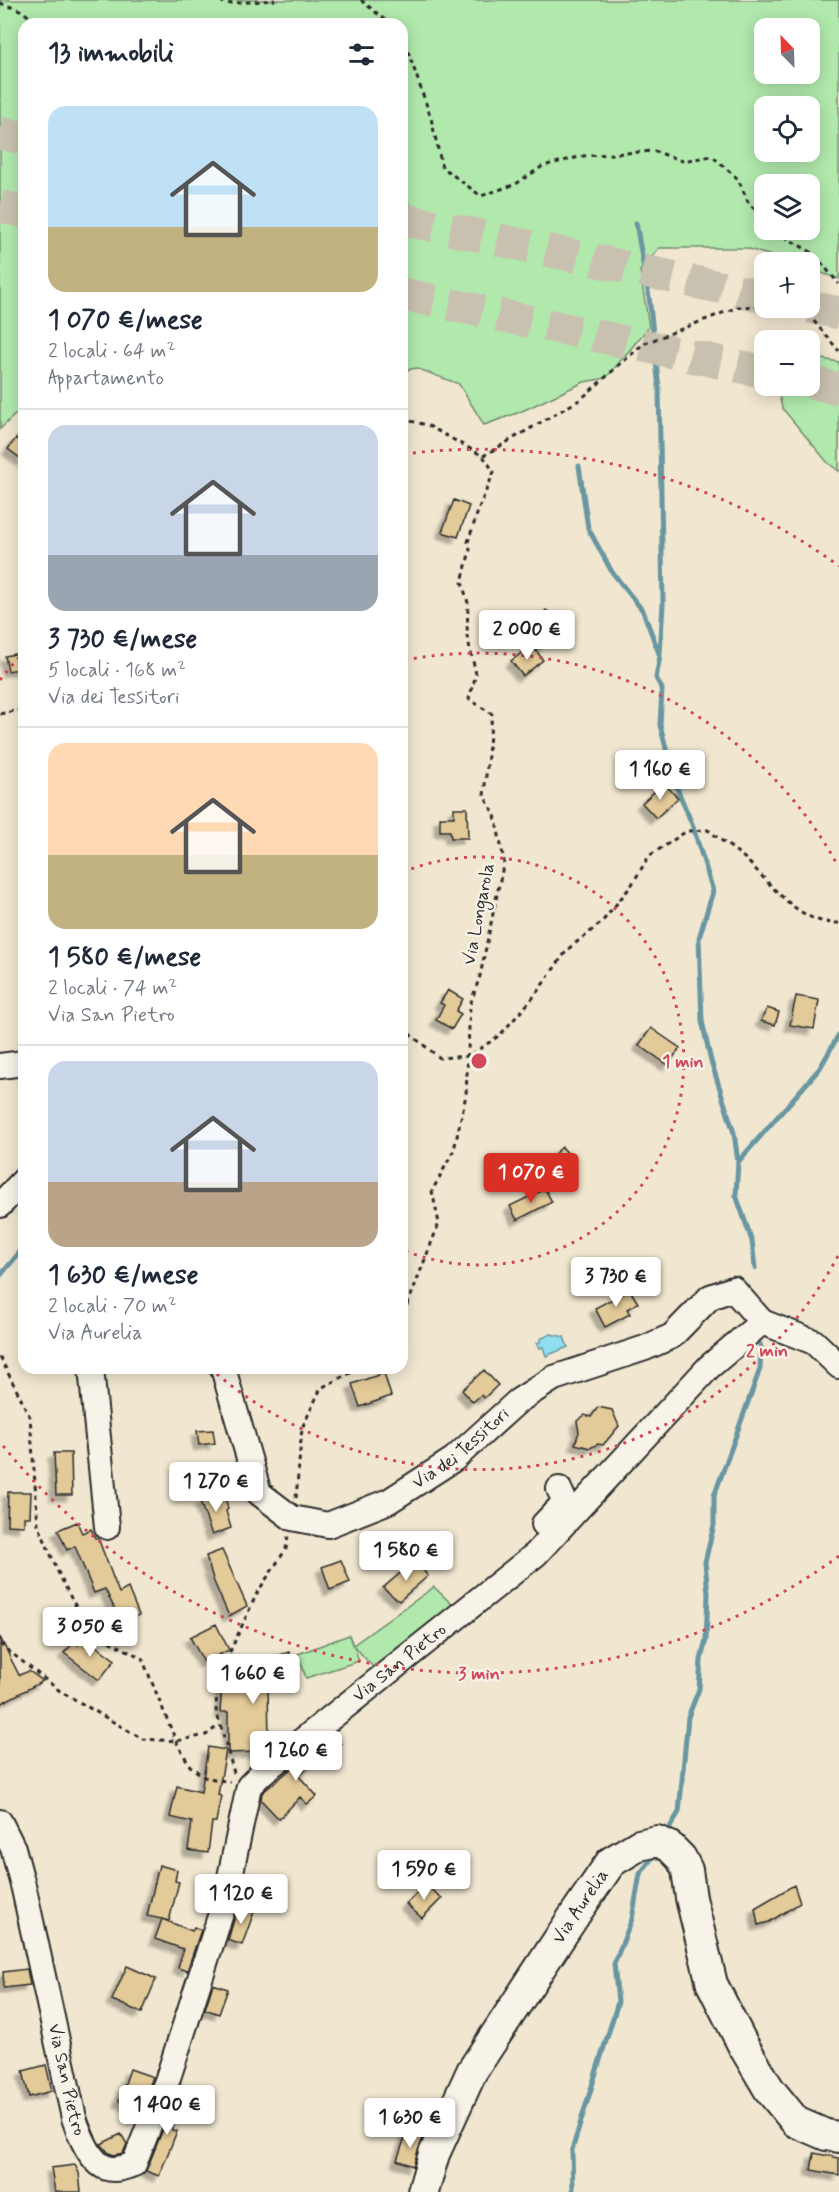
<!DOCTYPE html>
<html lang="it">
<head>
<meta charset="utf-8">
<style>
  body { margin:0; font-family:Mynerve,sans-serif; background:#f2f2f3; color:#1f2937; height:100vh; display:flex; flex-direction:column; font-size:22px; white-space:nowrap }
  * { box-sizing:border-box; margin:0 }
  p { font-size:20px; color:#747a83 }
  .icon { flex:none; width:33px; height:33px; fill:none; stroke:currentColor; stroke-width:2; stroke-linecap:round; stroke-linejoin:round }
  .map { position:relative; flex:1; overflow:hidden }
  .details { position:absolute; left:18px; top:18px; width:390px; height:1356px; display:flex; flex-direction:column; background:#fff; border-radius:18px; box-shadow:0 3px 15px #0003 }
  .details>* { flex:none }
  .needle { width:39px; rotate:337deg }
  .tools { position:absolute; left:754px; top:18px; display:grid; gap:12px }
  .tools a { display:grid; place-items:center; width:66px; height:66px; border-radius:12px; background:#fff; box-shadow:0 3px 15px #0003; font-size:30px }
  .price { position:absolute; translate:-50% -51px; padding:0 14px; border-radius:6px; background:#fff; color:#222; font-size:20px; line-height:39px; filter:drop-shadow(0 2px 3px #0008) }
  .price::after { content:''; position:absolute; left:50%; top:36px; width:18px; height:14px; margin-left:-9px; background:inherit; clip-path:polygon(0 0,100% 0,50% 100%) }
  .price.selected { background:#d93025; color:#fff }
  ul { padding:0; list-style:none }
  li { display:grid; align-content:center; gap:12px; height:318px; padding:0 30px }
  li+li { border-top:2px solid #e0e1e3 }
  li span { display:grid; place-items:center; height:186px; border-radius:18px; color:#555 }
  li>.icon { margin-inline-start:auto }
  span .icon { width:108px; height:108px; fill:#fffc; stroke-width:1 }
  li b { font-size:26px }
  h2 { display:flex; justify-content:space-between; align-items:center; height:72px; padding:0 30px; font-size:26px }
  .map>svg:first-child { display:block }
  .green { fill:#b1e9ad; stroke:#6e8a6c; stroke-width:1.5; fill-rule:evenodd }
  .water { fill:#90deef; stroke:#6896a1; stroke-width:1.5 }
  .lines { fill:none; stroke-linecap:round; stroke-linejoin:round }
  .stream { stroke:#6896a1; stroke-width:5 }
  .building { fill:#e3ca99; stroke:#2b2b2b; stroke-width:1.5; filter:url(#shadow) }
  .highway-tunnel { stroke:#c9c1af; stroke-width:33; stroke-dasharray:33 16; stroke-linecap:butt }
  .minor-casing { stroke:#2b2b2b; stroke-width:28 }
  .major-casing { stroke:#2b2b2b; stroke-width:34 }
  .path { stroke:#2b2b2b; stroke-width:3; stroke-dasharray:4.5 4.5; stroke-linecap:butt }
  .minor { stroke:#f7f3e8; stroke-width:24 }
  .major { stroke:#f7f3e8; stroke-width:30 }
  .ring { fill:none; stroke:#d1495b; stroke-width:3; stroke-dasharray:3 6 }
  .labels { text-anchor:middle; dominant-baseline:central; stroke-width:4.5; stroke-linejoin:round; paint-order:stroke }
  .street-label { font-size:18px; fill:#2b2b2b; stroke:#f7f3e8 }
  .centre { fill:#d1495b; stroke:#f7f3e8; stroke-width:3 }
  .ring-label { font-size:18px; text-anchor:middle; font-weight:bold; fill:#d1495b; stroke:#f7f3e8; stroke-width:4.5; stroke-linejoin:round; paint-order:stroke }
</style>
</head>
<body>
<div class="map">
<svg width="839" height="2192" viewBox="0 0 839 2192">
  <defs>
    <filter id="shadow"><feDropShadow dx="-5.5" dy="5.5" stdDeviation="1.5" flood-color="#0004"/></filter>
  </defs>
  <rect width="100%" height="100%" fill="#f1e7d0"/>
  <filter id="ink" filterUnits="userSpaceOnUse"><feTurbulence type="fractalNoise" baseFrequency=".0167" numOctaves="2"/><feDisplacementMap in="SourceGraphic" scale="12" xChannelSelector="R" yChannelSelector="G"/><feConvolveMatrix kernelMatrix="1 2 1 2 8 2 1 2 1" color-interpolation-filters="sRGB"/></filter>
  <g filter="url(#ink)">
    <!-- green -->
    <path class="green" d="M 0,0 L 839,0 L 839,279 L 810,269 L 810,262 L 790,262 L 746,248 L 659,248 L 640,271 L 649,327 L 606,378 L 584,382 L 520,412 L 484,425 L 459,384 L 416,368 L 402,371 L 402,247 L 412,220 L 411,209 L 402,190 L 402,24 L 24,24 L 24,410 L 18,412 L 0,429 ZM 765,28 L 810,28 L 810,74 L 765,74 ZM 765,106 L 810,106 L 810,152 L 765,152 ZM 765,184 L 810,184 L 810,230 L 765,230 Z
      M 810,357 L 839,362 L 839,471 L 828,463 L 782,408 L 777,386 L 810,386 Z
      M 434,1587 L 462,1614 L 382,1677 L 354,1646 L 359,1661 L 306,1678 L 298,1654 L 349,1635 L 353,1645 Z"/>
    <!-- water -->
    <path class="water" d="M 551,1334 L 564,1337 L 568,1347 L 546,1356 L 543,1347 L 540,1348 L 537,1343 L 541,1341 L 540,1339 Z"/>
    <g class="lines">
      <!-- stream -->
      <path class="stream" d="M 636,223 L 649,297 L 659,388 L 663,604 L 660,654
        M 579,466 L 588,528 L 612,572 L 643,611 L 660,656 L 656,678 L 662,689 L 660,725 L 676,786 L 692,824 L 713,891 L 699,938 L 702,1021 L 711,1061 L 734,1133 L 738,1162 L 736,1195 L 752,1241 L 755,1268
        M 738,1162 L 820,1068 L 839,1034
        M 0,1276 L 24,1247
        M 669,1829 L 679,1812 L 688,1717 L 699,1689 L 701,1660 L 706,1639 L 708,1594 L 705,1562 L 714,1525 L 714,1496 L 760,1369 L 761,1347 L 758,1340
        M 573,2192 L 572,2150 L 618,2002 L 614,1964 L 632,1919 L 640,1874 L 652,1858"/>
    </g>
    <!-- building -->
    <path class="building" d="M 16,438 L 24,444 L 24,461 L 8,449 Z
      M 454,500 L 469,506 L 458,537 L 442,532 Z
      M 546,610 L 563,622 L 544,646 L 529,631 Z
      M 532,645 L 543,660 L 523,676 L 511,661 Z
      M 24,652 L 24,668 L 8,671 L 5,656 Z
      M 664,783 L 678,798 L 656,818 L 642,803 Z
      M 454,808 L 467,808 L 468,838 L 451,838 L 450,831 L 440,831 L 440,817 L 454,817 Z
      M 448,990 L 463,999 L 456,1011 L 461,1014 L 452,1029 L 436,1020 L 444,1005 L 440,1003 Z
      M 796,996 L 819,1000 L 814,1029 L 790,1025 Z
      M 767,1008 L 779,1012 L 775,1025 L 761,1021 Z
      M 651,1028 L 680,1048 L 668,1065 L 639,1045 Z
      M 562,1147 L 576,1162 L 554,1181 L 541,1166 Z
      M 545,1189 L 552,1202 L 517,1220 L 510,1206 Z
      M 630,1290 L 638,1303 L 627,1309 L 630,1314 L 605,1327 L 595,1308 Z
      M 484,1370 L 498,1385 L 484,1398 L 481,1395 L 473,1402 L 462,1390 Z
      M 384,1373 L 391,1396 L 360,1407 L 352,1384 Z
      M 598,1407 L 612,1410 L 619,1426 L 603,1445 L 598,1444 L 590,1448 L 575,1444 L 579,1432 L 577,1421 L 585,1415 L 591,1417 Z
      M 213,1430 L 215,1443 L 199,1445 L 197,1431 Z
      M 54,1453 L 71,1453 L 72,1495 L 56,1495 Z
      M 8,1492 L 31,1492 L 30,1517 L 24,1517 L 24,1526 L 7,1525 Z
      M 224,1492 L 228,1509 L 226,1511 L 231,1528 L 212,1535 L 200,1501 Z
      M 77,1522 L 82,1533 L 91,1529 L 95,1538 L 98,1538 L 119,1593 L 128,1588 L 139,1615 L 122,1624 L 105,1589 L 94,1593 L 75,1546 L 67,1550 L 58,1530 Z
      M 222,1550 L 247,1606 L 229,1616 L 214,1582 L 206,1556 Z
      M 341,1560 L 350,1582 L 330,1590 L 322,1567 Z
      M 417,1563 L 428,1576 L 399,1601 L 383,1588 L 405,1569 L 407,1571 Z
      M 216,1624 L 229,1650 L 204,1662 L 190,1637 Z
      M 0,1637 L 19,1675 L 29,1671 L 43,1681 L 0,1704 Z
      M 84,1637 L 115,1660 L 99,1680 L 64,1653 L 74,1642 L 78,1645 Z
      M 289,1652 L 297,1675 L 268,1685 L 269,1743 L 257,1744 L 257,1752 L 228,1753 L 228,1712 L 220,1712 L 222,1687 L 230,1686 L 239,1679 L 263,1683 L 257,1663 Z
      M 334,1733 L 341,1744 L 298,1775 L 317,1796 L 307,1804 L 300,1797 L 279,1819 L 261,1800 L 262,1793 Z
      M 208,1747 L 226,1750 L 218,1795 L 221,1796 L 216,1822 L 212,1822 L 208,1853 L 188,1850 L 192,1822 L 170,1817 L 177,1786 L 201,1792 Z
      M 159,1865 L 177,1870 L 175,1881 L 179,1882 L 169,1921 L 162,1919 L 192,1931 L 194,1927 L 201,1930 L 187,1971 L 178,1968 L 183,1949 L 155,1939 L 162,1919 L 147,1916 Z
      M 425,1885 L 442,1898 L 422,1918 L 406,1904 Z
      M 794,1885 L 800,1903 L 769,1922 L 758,1925 L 755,1908 Z
      M 238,1906 L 254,1912 L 242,1945 L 228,1940 Z
      M 127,1966 L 156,1979 L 142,2013 L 112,2000 Z
      M 27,1969 L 30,1985 L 4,1988 L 3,1972 Z
      M 213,1984 L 228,1989 L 219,2014 L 205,2009 Z
      M 46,2065 L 52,2091 L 29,2097 L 23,2071 Z
      M 130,2069 L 153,2077 L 137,2118 L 132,2116 L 136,2107 L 119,2101 Z
      M 181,2085 L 188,2088 L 172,2130 L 177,2131 L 159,2176 L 146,2171 Z
      M 407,2132 L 423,2138 L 413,2166 L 397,2160 Z
      M 121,2134 L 127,2144 L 123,2153 L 114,2155 L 109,2153 L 101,2144 Z
      M 814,2153 L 839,2158 L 839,2175 L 811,2170 Z
      M 75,2165 L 79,2173 L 81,2192 L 55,2192 L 51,2168 Z"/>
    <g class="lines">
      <!-- highway-tunnel -->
      <path class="highway-tunnel" d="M 0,133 L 24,138
        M 0,206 L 24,212
        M 402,219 L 765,297
        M 402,294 L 765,372
        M 810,307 L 839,313
        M 810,382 L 839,389"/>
      <defs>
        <g id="minor">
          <path d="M 0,1066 L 24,1063"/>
          <path d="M 0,1205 L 24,1180"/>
          <path d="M 91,1368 L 107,1527"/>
          <path id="s1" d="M 223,1368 L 259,1493 L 292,1518 L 328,1525 L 389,1501 L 454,1459 L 518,1401 L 554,1378 L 645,1348 L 672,1336 L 710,1297 L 733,1289 L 762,1322"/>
          <path d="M 544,1524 L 565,1502 L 559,1489"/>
          <path id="s2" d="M 0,1822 L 13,1848 L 24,1889 L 74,2118 C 79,2133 90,2163 107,2168 C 115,2171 126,2167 134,2164 L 167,2081 L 225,1901 L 249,1786 L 263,1772 L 536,1554 L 709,1367 L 762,1322 L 814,1342 L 839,1366"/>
        </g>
        <g id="major">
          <path id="s3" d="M 423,2192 L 434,2154 L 472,2071 L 578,1910 L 611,1862 L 639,1845 L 657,1841 L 670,1847 L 681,1858 L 687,1870 L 691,1898 L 712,1984 L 743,2045 L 769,2089 L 796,2122 L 826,2135 L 839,2137"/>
        </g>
      </defs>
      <!-- minor casing -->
      <use href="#minor" class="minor-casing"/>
      <!-- major casing -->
      <use href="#major" class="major-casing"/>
      <!-- path -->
      <path class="path" d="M 221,0 L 224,4 L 275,0
        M 361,0 L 390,24
        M 0,3 L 20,10 L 40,24
        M 402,34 L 431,118 L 442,167 L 481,196 L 516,184 L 543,166 L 583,156 L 654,151 L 683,161 L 712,156 L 738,179 L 749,204 L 765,218
        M 778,230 L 788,239 L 813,253 L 839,284
        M 782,308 L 807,313 L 839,351
        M 402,419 L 427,425 L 483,456 L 494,472 L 480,505 L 468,542 L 470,550 L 462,582 L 468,603 L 467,636 L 476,674 L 469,699 L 492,714 L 484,796 L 495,815 L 504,861 L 480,976 L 470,1005 L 466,1095 L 454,1150 L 432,1191 L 439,1223 L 402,1319
        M 483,456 L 581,399 L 643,344 L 738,307 L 765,306
        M 0,714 L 24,709
        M 402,1028 L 440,1058 L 469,1056 L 500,1035 L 532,999 L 568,949 L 601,923 L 631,886 L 649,856 L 687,831 L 708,830 C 719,839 731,847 742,856 C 770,881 797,925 839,923
        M 0,1357 L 30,1417 L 38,1524 L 58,1572 L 73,1602 L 93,1633 L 142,1658 L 176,1741 L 190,1766 L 204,1777 L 230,1782
        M 296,1498 L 302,1428 L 321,1388 L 360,1368
        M 0,1644 L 60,1691 L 143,1739 L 176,1741 L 206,1735 L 219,1725
        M 234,1773 L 216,1710 L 217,1680 L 257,1593 L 286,1549 L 288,1536"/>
      <!-- minor -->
      <use href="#minor" class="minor"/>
      <!-- major -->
      <use href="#major" class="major"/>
    </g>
  </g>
  <!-- distance rings -->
  <g class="ring">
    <path d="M403 872A204 204 0 1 1 403 1250"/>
    <path d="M838 1256A408 408 0 0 1 211 1369M405 660A408 408 0 0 1 838 866"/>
    <path d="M839 1556A612 612 0 0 1 0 1442M0 680A612 612 0 0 1 21 655M404 454A612 612 0 0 1 839 566"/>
  </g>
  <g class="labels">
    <!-- street labels -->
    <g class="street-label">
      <text transform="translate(479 914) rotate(-79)">Via Longarola</text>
      <text stroke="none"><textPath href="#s1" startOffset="363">Via dei Tessitori</textPath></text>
      <text stroke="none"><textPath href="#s2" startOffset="986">Via San Pietro</textPath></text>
      <text stroke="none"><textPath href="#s3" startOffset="328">Via Aurelia</textPath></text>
      <text stroke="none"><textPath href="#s2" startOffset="267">Via San Pietro</textPath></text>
    </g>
  </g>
  <circle cx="479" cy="1061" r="9" class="centre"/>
  <g class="ring-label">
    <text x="683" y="1067">1 min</text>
    <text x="767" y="1356">2 min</text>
    <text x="479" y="1679">3 min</text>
  </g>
</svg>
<div class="tools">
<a><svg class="needle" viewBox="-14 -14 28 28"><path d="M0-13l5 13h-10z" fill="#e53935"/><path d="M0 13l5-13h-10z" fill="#747a83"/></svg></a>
<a><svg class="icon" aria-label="locate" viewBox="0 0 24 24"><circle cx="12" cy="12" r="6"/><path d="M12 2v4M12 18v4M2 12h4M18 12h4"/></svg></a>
<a><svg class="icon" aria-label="layers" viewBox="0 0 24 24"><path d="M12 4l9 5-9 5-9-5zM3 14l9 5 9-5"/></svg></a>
<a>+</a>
<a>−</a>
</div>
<b class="price" style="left:527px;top:661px">2 000 €</b>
<b class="price" style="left:660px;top:801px">1 160 €</b>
<b class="price selected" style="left:531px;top:1204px">1 070 €</b>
<b class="price" style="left:616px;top:1308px">3 730 €</b>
<b class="price" style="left:216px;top:1513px">1 270 €</b>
<b class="price" style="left:406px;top:1582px">1 580 €</b>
<b class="price" style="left:90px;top:1658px">3 050 €</b>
<b class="price" style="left:253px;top:1705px">1 660 €</b>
<b class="price" style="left:296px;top:1782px">1 260 €</b>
<b class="price" style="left:424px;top:1901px">1 590 €</b>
<b class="price" style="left:241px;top:1925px">1 120 €</b>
<b class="price" style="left:167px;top:2136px">1 400 €</b>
<b class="price" style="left:410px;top:2149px">1 630 €</b>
<section class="details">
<h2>13 immobili<svg class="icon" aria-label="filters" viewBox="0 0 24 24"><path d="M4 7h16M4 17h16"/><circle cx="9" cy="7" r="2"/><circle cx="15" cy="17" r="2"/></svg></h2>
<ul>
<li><span style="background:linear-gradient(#bfe0f5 65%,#c2b280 0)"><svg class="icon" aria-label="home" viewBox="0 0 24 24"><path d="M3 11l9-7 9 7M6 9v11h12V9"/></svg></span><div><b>1 070 €/mese</b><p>2 locali · 64 m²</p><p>Appartamento</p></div></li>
<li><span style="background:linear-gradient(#c9d6e8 70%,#9aa5b1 0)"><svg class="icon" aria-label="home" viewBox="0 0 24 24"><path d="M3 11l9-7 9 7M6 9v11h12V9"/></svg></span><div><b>3 730 €/mese</b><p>5 locali · 168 m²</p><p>Via dei Tessitori</p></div></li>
<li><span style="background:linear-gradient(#ffd9b3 60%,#c2b280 0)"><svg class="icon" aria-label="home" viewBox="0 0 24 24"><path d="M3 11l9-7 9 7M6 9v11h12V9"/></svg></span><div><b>1 580 €/mese</b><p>2 locali · 74 m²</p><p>Via San Pietro</p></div></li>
<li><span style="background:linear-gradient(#c9d6e8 65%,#b9a48a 0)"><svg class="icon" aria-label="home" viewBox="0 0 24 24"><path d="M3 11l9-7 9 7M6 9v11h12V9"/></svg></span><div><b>1 630 €/mese</b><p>2 locali · 70 m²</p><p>Via Aurelia</p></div></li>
</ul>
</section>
</div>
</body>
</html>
